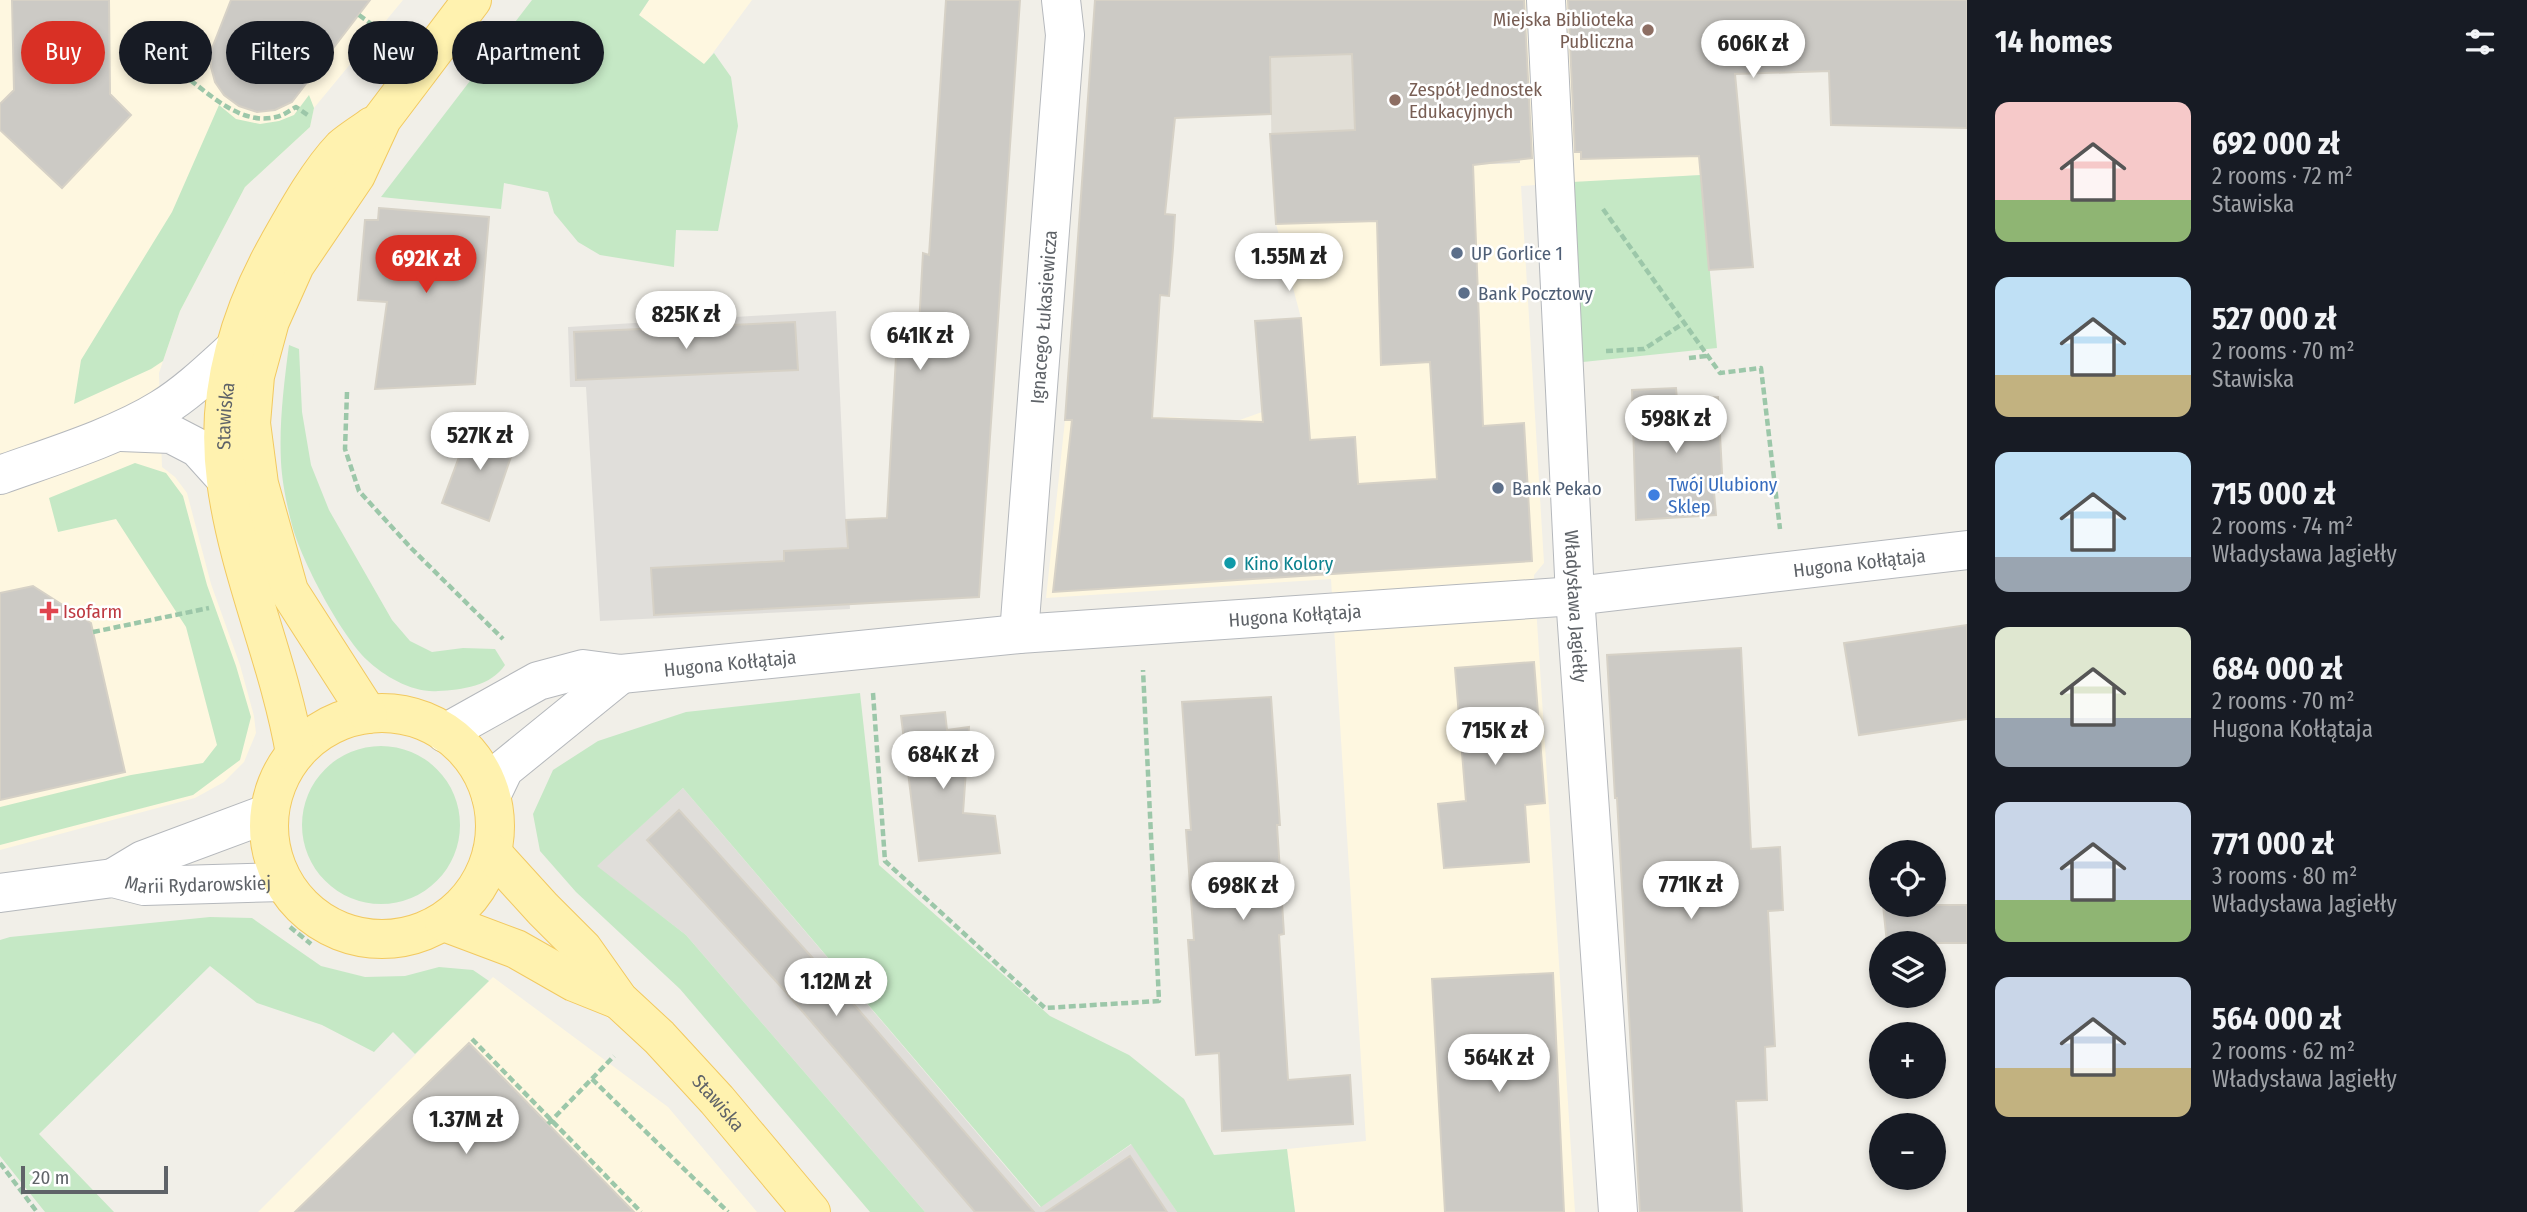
<!DOCTYPE html>
<html lang="en">
<head>
<meta charset="utf-8">
<style>
  body { margin:0; font-family:"Fira Sans Condensed",sans-serif; background:#242831; color:#f1f3f6; height:100vh; display:flex; flex-direction:column; font-size:26px; white-space:nowrap }
  * { box-sizing:border-box; margin:0 }
  p { font-size:23px; color:#9ea1a6 }
  .icon { flex:none; width:38px; height:38px; fill:none; stroke:currentColor; stroke-width:2; stroke-linecap:round; stroke-linejoin:round }
  .map { position:relative; flex:1; overflow:hidden }
  .sheet { display:flex; flex-direction:column; background:#171b24; width:560px }
  .sheet>* { flex:none }
  .top-card { position:absolute; left:21px; top:21px; width:665px; height:63px; display:flex; gap:14px }
  .tools { position:absolute; left:1869px; top:840px; display:grid; gap:14px }
  .tools a { display:grid; place-items:center; width:77px; height:77px; border-radius:50%; background:#171b24; box-shadow:0 4px 10px #0003; font-size:35px }
  .scale { position:absolute; left:21px; bottom:18px; width:147px; box-sizing:border-box; padding-left:7px; border:4px solid #5f6368; border-top:0; font-size:19px; line-height:24px; white-space:nowrap; color:#5f6368; -webkit-text-stroke:5px #fff; paint-order:stroke }
  .price { position:absolute; translate:-50% -60px; padding:0 16px; border-radius:24px; background:#fff; color:#222; font-size:23px; line-height:46px; filter:drop-shadow(0 2px 4px #0008) }
  .price::after { content:''; position:absolute; left:50%; top:42px; width:21px; height:16px; margin-left:-10px; background:inherit; clip-path:polygon(0 0,100% 0,50% 100%) }
  .price.current { background:#d93025; color:#fff }
  ul { padding:0; list-style:none }
  li { display:flex; align-items:center; gap:21px; height:175px; padding:0 28px }
  li span { display:grid; place-items:center; flex:none; width:196px; height:140px; border-radius:14px; color:#555 }
  li>.icon { margin-inline-start:auto }
  span .icon { width:84px; height:84px; fill:#fffc; stroke-width:1 }
  li b { font-size:30px }
  h2 { display:flex; justify-content:space-between; align-items:center; height:84px; padding:0 28px; font-size:30px }
  .tag { padding:0 24px; border-radius:32px; background:#171b24; box-shadow:0 4px 10px #0003; font-size:24px; line-height:63px }
  .tag.current { background:#d93025; color:#fff }
  main { display:flex; flex:1; min-height:0 }
  .map>svg:first-child { display:block }
  .commercial { fill:#fef7e0 }
  .industrial { fill:#e0deda }
  .education { fill:#e1ded6 }
  .green { fill:#c5e8c5 }
  .building { fill:#cccac5; stroke:#d6d1c6; stroke-width:2; fill-rule:evenodd }
  .lines { fill:none; stroke-linecap:round; stroke-linejoin:round }
  .minor-casing { stroke:#b5b8bc; stroke-width:40 }
  .major-casing { stroke:#f2c960; stroke-width:40 }
  .path { stroke:#9cc7a9; stroke-width:4.5; stroke-dasharray:7 3.5; stroke-linecap:butt }
  .minor { stroke:#fff; stroke-width:38 }
  .major { stroke:#fff2af; stroke-width:38 }
  .education-dot { fill:#8d6e63; stroke:#fff; stroke-width:2.5 }
  .service-dot { fill:#5c6f8a; stroke:#fff; stroke-width:2.5 }
  .shop-dot { fill:#3f7fe0; stroke:#fff; stroke-width:2.5 }
  .culture-dot { fill:#0f9aa8; stroke:#fff; stroke-width:2.5 }
  .health-dot { fill:#e0444e; stroke:#fff; stroke-width:2.5 }
  .labels { text-anchor:middle; dominant-baseline:central; stroke-width:5; stroke-linejoin:round; paint-order:stroke }
  .education-label { font-size:19px; fill:#785e54; stroke:#fff; text-anchor:end }
  .service-label { font-size:19px; fill:#4e5e75; stroke:#fff; text-anchor:start }
  .street-label { font-size:19px; fill:#5f6368; stroke:#fff }
  .shop-label { font-size:19px; fill:#366cbe; stroke:#fff; text-anchor:start }
  .culture-label { font-size:19px; fill:#0d838f; stroke:#fff; text-anchor:start }
  .health-label { font-size:19px; fill:#be3a42; stroke:#fff; text-anchor:start }
</style>
</head>
<body>
<main>
<div class="map">
<svg width="1967" height="1212" viewBox="0 0 1967 1212">
  <rect width="100%" height="100%" fill="#f1efe8"/>
  <!-- commercial -->
  <path class="commercial" d="M 0,0 L 403,0 L 314,108 L 310,127 L 245,187 L 180,311 L 159,373 L 162,467 L 175,477 L 187,493 L 211,584 L 240,665 L 254,716 L 256,733 L 244,762 L 224,782 L 195,798 L 0,850 Z
    M 649,0 L 752,0 L 704,65 L 639,15 Z
    M 1515,0 L 1685,0 L 1701,175 L 1521,186 L 1544,563 L 1534,575 L 1575,1212 L 1295,1212 L 1287,1149 L 1366,1141 L 1331,579 L 1046,598 L 1065,420 L 1170,417 L 1237,421 L 1262,412 L 1308,408 L 1301,318 L 1276,224 L 1272,171 L 1520,163 Z
    M 493,977 L 668,1107 L 757,1212 L 258,1212 Z"/>
  <!-- industrial -->
  <path class="industrial" d="M 836,311 L 850,609 L 600,621 L 586,387 L 570,387 L 568,327 Z
    M 683,788 L 1040,1207 L 1132,1144 L 1177,1212 L 925,1212 L 686,935 L 596,866 Z"/>
  <!-- education -->
  <path class="education" d="M 1269,0 L 1515,0 L 1520,163 L 1272,171 Z"/>
  <!-- green -->
  <path class="green" d="M 532,0 L 649,0 L 639,15 L 704,64 L 714,53 L 731,77 L 738,126 L 718,231 L 676,230 L 674,267 L 600,255 L 578,242 L 554,213 L 548,192 L 504,183 L 501,209 L 381,197 Z
    M 309,95 L 314,108 L 310,127 L 245,187 L 180,311 L 163,361 L 151,369 L 74,404 L 81,360 L 172,212 L 219,105 L 236,119 L 260,124 L 279,121 L 294,115 Z
    M 1701,175 L 1717,348 L 1583,362 L 1572,182 Z
    M 289,345 L 299,349 L 302,412 L 311,465 L 329,510 L 392,620 L 410,641 L 432,652 L 463,648 L 495,649 L 505,665 C 491,686 462,690 438,691 C 413,693 385,677 367,660 C 341,635 301,560 292,525 C 287,506 282,482 281,462 C 279,423 284,383 289,345 Z
    M 135,463 L 166,473 L 183,496 L 207,585 L 236,666 L 251,717 L 240,760 L 193,795 L 0,845 L 0,807 L 131,775 L 203,763 L 217,745 L 186,627 L 116,519 L 58,532 L 49,498 Z
    M 860,693 L 879,865 L 1050,1016 L 1129,1055 L 1184,1099 L 1214,1155 L 1287,1149 L 1295,1212 L 1177,1212 L 1131,1144 L 1041,1207 L 683,788 L 597,866 L 686,935 L 925,1212 L 870,1212 L 680,989 L 576,892 L 540,851 L 533,814 L 553,770 L 598,741 L 686,712 Z
    M302 825a79 79 0 1 1 158 0a79 79 0 1 1-158 0Z
    M 210,917 L 252,918 L 321,966 L 365,977 L 405,976 L 439,967 L 473,970 L 489,981 L 415,1054 L 393,1032 L 374,1052 L 322,1025 L 257,1003 L 210,966 L 39,1134 L 114,1212 L 45,1212 L 0,1156 L 0,940 L 10,937 Z"/>
  <!-- building -->
  <path class="building" d="M 12,0 L 109,0 L 110,94 L 131,115 L 62,188 L 0,130 L 0,104 L 14,90 Z
    M 231,0 L 370,0 L 292,102 L 275,110 L 257,112 L 239,106 L 224,95 L 215,82 L 211,67 L 211,51 Z
    M 946,0 L 1020,0 L 979,597 L 654,615 L 651,568 L 784,561 L 784,551 L 848,548 L 846,520 L 887,518 L 896,357 L 905,348 L 907,325 L 919,326 L 923,253 L 929,255 Z
    M 1095,0 L 1524,0 L 1532,158 L 1473,165 L 1483,426 L 1524,423 L 1532,561 L 1053,592 L 1072,420 L 1065,420 ZM 1352,54 L 1355,130 L 1270,134 L 1276,224 L 1377,221 L 1381,365 L 1430,362 L 1437,479 L 1358,484 L 1355,437 L 1310,440 L 1301,318 L 1255,321 L 1263,422 L 1152,418 L 1160,295 L 1169,296 L 1173,248 L 1175,215 L 1165,214 L 1175,118 L 1271,114 L 1270,57 Z
    M 1568,0 L 1967,0 L 1967,128 L 1831,125 L 1829,71 L 1735,74 L 1753,267 L 1709,270 L 1699,156 L 1581,159 L 1581,152 L 1575,152 Z
    M 379,208 L 489,217 L 475,384 L 375,389 L 387,302 L 358,300 L 365,220 L 378,220 Z
    M 795,322 L 798,370 L 576,380 L 574,332 Z
    M 1676,388 L 1677,400 L 1718,397 L 1723,491 L 1714,492 L 1716,515 L 1636,520 L 1632,390 Z
    M 472,422 L 517,439 L 489,521 L 442,503 Z
    M 33,586 L 91,623 L 125,772 L 0,800 L 0,593 Z
    M 1967,625 L 1967,719 L 1859,735 L 1844,643 Z
    M 1741,648 L 1751,849 L 1780,847 L 1783,910 L 1768,911 L 1775,1046 L 1765,1047 L 1767,1100 L 1736,1101 L 1742,1212 L 1640,1212 L 1617,798 L 1615,798 L 1607,655 Z
    M 1534,662 L 1545,803 L 1525,805 L 1529,862 L 1444,868 L 1438,804 L 1466,801 L 1455,668 Z
    M 1271,697 L 1280,825 L 1277,825 L 1284,934 L 1279,935 L 1288,1080 L 1350,1075 L 1353,1124 L 1222,1131 L 1219,1053 L 1196,1055 L 1188,940 L 1194,940 L 1186,830 L 1191,830 L 1182,702 Z
    M 945,712 L 947,730 L 969,727 L 963,813 L 995,816 L 1000,853 L 919,861 L 901,716 Z
    M 679,810 L 838,986 L 1034,1212 L 975,1212 L 784,990 L 647,840 Z
    M 1883,905 L 1967,905 L 1967,943 L 1887,943 Z
    M 1553,973 L 1564,1212 L 1445,1212 L 1432,979 Z
    M 469,1043 L 634,1212 L 295,1212 L 398,1112 Z
    M 1130,1156 L 1167,1212 L 1046,1212 Z"/>
  <g class="lines">
    <defs>
      <g id="minor">
        <path id="s1" d="M 1546,0 L 1575,596 L 1618,1212"/>
        <path d="M 121,432 L 171,434 L 198,448 L 226,479"/>
        <path d="M 0,475 C 50,457 116,437 161,409 C 187,393 210,371 233,350"/>
        <path id="s2" d="M 1019,634 L 1065,35 L 1061,0"/>
        <path id="s3" d="M 445,733 L 538,681 L 583,669 L 621,674 L 1019,634 L 1575,596 L 1967,550"/>
        <path d="M 491,796 L 504,769 L 621,674"/>
        <path d="M 113,878 L 143,860 L 269,813"/>
        <path id="s4" d="M 0,893 L 113,878 L 144,886 L 283,882"/>
      </g>
      <g id="major">
        <circle cx="382" cy="826" r="113"/>
        <path d="M 368,714 L 289,591 L 259,484 L 251,423 L 255,376 L 270,321 L 295,265 L 356,175 L 382,119 L 472,0"/>
        <path id="s5" d="M 295,753 C 279,660 238,573 226,480 C 215,397 237,318 278,245 C 295,215 318,173 342,148 C 351,140 363,133 372,126"/>
        <path id="s6" d="M 492,853 L 543,909 L 583,949 L 619,1000 L 659,1037 L 717,1100 L 811,1212"/>
        <path d="M 444,922 L 516,949 L 574,982 L 619,1000"/>
      </g>
    </defs>
    <!-- minor casing -->
    <use href="#minor" class="minor-casing"/>
    <!-- major casing -->
    <use href="#major" class="major-casing"/>
    <!-- path -->
    <path class="path" d="M 359,15 L 389,37
      M 182,74 C 209,93 240,126 276,117 C 283,116 290,110 296,107 L 309,116
      M 1603,209 L 1720,373 L 1761,368 L 1780,529
      M 1606,351 L 1644,349 L 1684,323
      M 1689,358 L 1707,356
      M 347,392 L 345,449 L 359,491 L 412,549 L 503,639
      M 93,632 L 209,608
      M 873,693 L 885,861 L 1045,1008 L 1159,1001 L 1143,670
      M 290,927 L 311,944
      M 472,1039 L 641,1212
      M 592,1079 L 728,1212
      M 548,1124 L 614,1056
      M 0,1163 L 37,1212"/>
    <!-- minor -->
    <use href="#minor" class="minor"/>
    <!-- major -->
    <use href="#major" class="major"/>
  </g>
  <!-- markers -->
  <g class="education-dot">
    <circle cx="1648" cy="30" r="7"/>
    <circle cx="1395" cy="100" r="7"/>
  </g>
  <g class="service-dot">
    <circle cx="1457" cy="253" r="7"/>
    <circle cx="1464" cy="293" r="7"/>
    <circle cx="1498" cy="488" r="7"/>
  </g>
  <circle class="shop-dot" cx="1654" cy="495" r="7"/>
  <circle class="culture-dot" cx="1230" cy="563" r="7"/>
  <path class="health-dot" d="M45.5 600.5h7v7h7v7h-7v7h-7v-7h-7v-7h7z"/>
  <g class="labels">
    <!-- education labels -->
    <g class="education-label">
      <text x="1634" y="19">Miejska Biblioteka<tspan x="1634" dy="22">Publiczna</tspan></text>
      <text x="1409" y="89" text-anchor="start">Zespół Jednostek<tspan x="1409" dy="22">Edukacyjnych</tspan></text>
    </g>
    <!-- service labels -->
    <g class="service-label">
      <text x="1471" y="253">UP Gorlice 1</text>
      <text x="1478" y="293">Bank Pocztowy</text>
      <text x="1512" y="488">Bank Pekao</text>
    </g>
    <!-- street labels -->
    <g class="street-label">
      <text stroke="none"><textPath href="#s2" startOffset="318">Ignacego Łukasiewicza</textPath></text>
      <text stroke="none"><textPath href="#s5" startOffset="346">Stawiska</textPath></text>
      <text stroke="none"><textPath href="#s3" startOffset="1435">Hugona Kołłątaja</textPath></text>
      <text stroke="none"><textPath href="#s1" startOffset="607">Władysława Jagiełły</textPath></text>
      <text stroke="none"><textPath href="#s3" startOffset="868">Hugona Kołłątaja</textPath></text>
      <text stroke="none"><textPath href="#s3" startOffset="301">Hugona Kołłątaja</textPath></text>
      <text stroke="none"><textPath href="#s4" startOffset="200">Marii Rydarowskiej</textPath></text>
      <text stroke="none"><textPath href="#s6" startOffset="338">Stawiska</textPath></text>
    </g>
    <!-- shop labels -->
    <g class="shop-label">
      <text x="1668" y="484">Twój Ulubiony<tspan x="1668" dy="22">Sklep</tspan></text>
    </g>
    <!-- culture labels -->
    <g class="culture-label">
      <text x="1244" y="563">Kino Kolory</text>
    </g>
    <!-- health labels -->
    <g class="health-label">
      <text x="63" y="611">Isofarm</text>
    </g>
  </g>
</svg>
<div class="tools">
<a><svg class="icon" aria-label="locate" viewBox="0 0 24 24"><circle cx="12" cy="12" r="6"/><path d="M12 2v4M12 18v4M2 12h4M18 12h4"/></svg></a>
<a><svg class="icon" aria-label="layers" viewBox="0 0 24 24"><path d="M12 4l9 5-9 5-9-5zM3 14l9 5 9-5"/></svg></a>
<a>+</a>
<a>−</a>
</div>
<div class="scale">20 m</div>
<b class="price" style="left:1753px;top:80px">606K zł</b>
<b class="price" style="left:1289px;top:293px">1.55M zł</b>
<b class="price current" style="left:426px;top:295px">692K zł</b>
<b class="price" style="left:686px;top:351px">825K zł</b>
<b class="price" style="left:920px;top:372px">641K zł</b>
<b class="price" style="left:1676px;top:455px">598K zł</b>
<b class="price" style="left:480px;top:472px">527K zł</b>
<b class="price" style="left:1495px;top:767px">715K zł</b>
<b class="price" style="left:943px;top:791px">684K zł</b>
<b class="price" style="left:1691px;top:921px">771K zł</b>
<b class="price" style="left:1243px;top:922px">698K zł</b>
<b class="price" style="left:836px;top:1018px">1.12M zł</b>
<b class="price" style="left:1499px;top:1094px">564K zł</b>
<b class="price" style="left:466px;top:1156px">1.37M zł</b>
<div class="top-card">
<a class="tag current">Buy</a>
<a class="tag">Rent</a>
<a class="tag">Filters</a>
<a class="tag">New</a>
<a class="tag">Apartment</a>
</div>
</div>
<section class="sheet">
<h2>14 homes<svg class="icon" aria-label="filters" viewBox="0 0 24 24"><path d="M4 7h16M4 17h16"/><circle cx="9" cy="7" r="2"/><circle cx="15" cy="17" r="2"/></svg></h2>
<ul>
<li><span style="background:linear-gradient(#f6c9c9 70%,#8fb573 0)"><svg class="icon" aria-label="home" viewBox="0 0 24 24"><path d="M3 11l9-7 9 7M6 9v11h12V9"/></svg></span><div><b>692 000 zł</b><p>2 rooms · 72 m²</p><p>Stawiska</p></div></li>
<li><span style="background:linear-gradient(#bfe0f5 70%,#c2b280 0)"><svg class="icon" aria-label="home" viewBox="0 0 24 24"><path d="M3 11l9-7 9 7M6 9v11h12V9"/></svg></span><div><b>527 000 zł</b><p>2 rooms · 70 m²</p><p>Stawiska</p></div></li>
<li><span style="background:linear-gradient(#bfe0f5 75%,#9aa5b1 0)"><svg class="icon" aria-label="home" viewBox="0 0 24 24"><path d="M3 11l9-7 9 7M6 9v11h12V9"/></svg></span><div><b>715 000 zł</b><p>2 rooms · 74 m²</p><p>Władysława Jagiełły</p></div></li>
<li><span style="background:linear-gradient(#dfe7d0 65%,#9aa5b1 0)"><svg class="icon" aria-label="home" viewBox="0 0 24 24"><path d="M3 11l9-7 9 7M6 9v11h12V9"/></svg></span><div><b>684 000 zł</b><p>2 rooms · 70 m²</p><p>Hugona Kołłątaja</p></div></li>
<li><span style="background:linear-gradient(#c9d6e8 70%,#8fb573 0)"><svg class="icon" aria-label="home" viewBox="0 0 24 24"><path d="M3 11l9-7 9 7M6 9v11h12V9"/></svg></span><div><b>771 000 zł</b><p>3 rooms · 80 m²</p><p>Władysława Jagiełły</p></div></li>
<li><span style="background:linear-gradient(#c9d6e8 65%,#c2b280 0)"><svg class="icon" aria-label="home" viewBox="0 0 24 24"><path d="M3 11l9-7 9 7M6 9v11h12V9"/></svg></span><div><b>564 000 zł</b><p>2 rooms · 62 m²</p><p>Władysława Jagiełły</p></div></li>
</ul>
</section>
</main>
</body>
</html>
